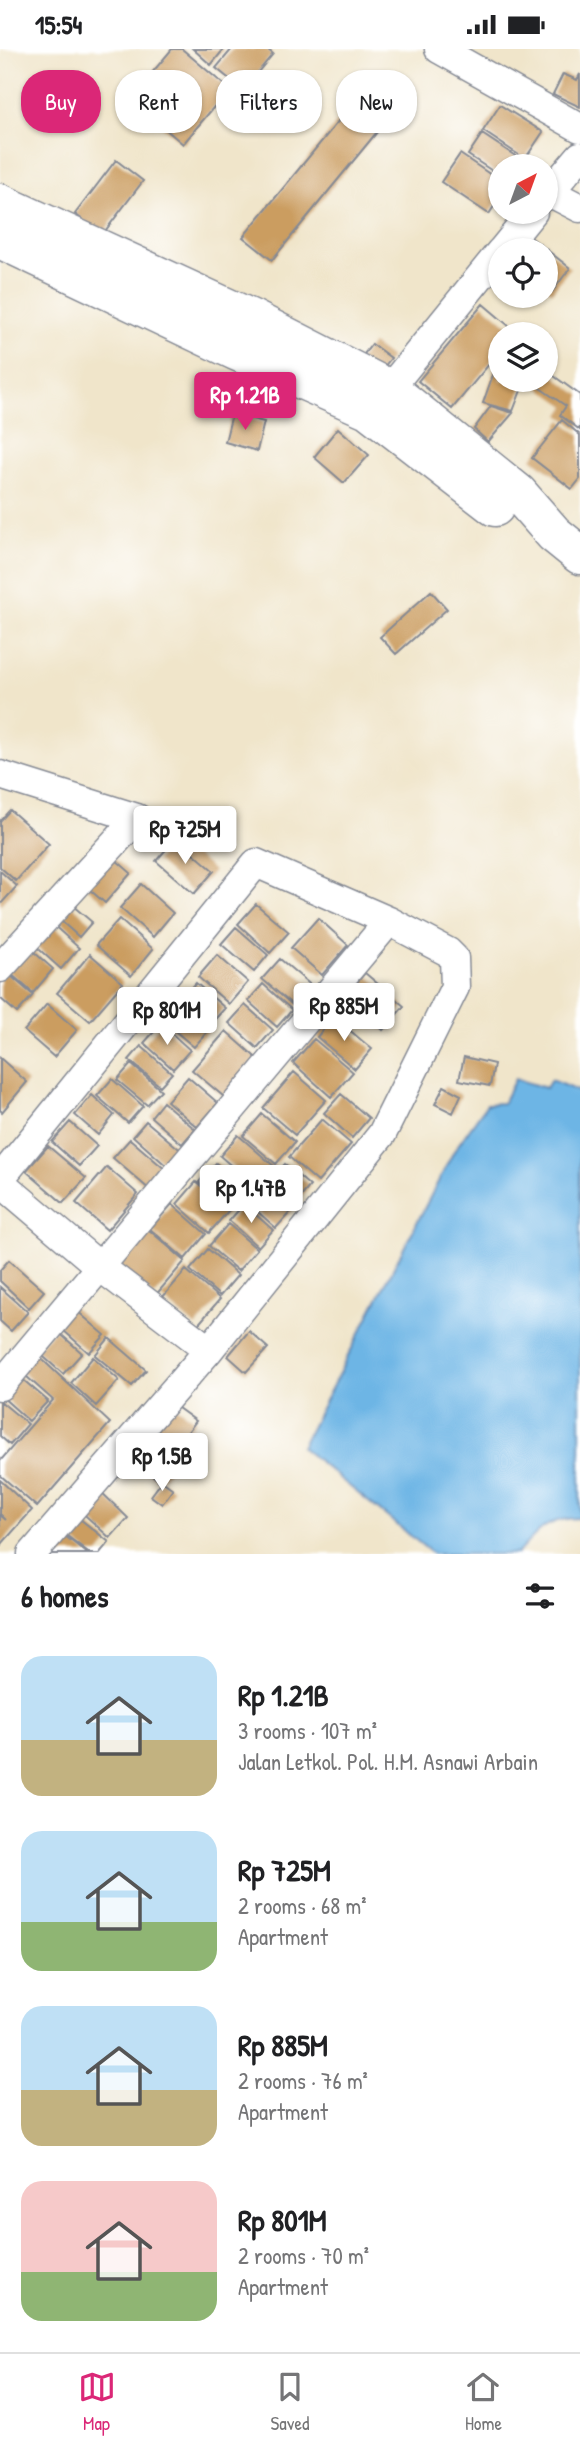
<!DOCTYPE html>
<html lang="en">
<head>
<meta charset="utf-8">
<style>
  body { margin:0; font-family:"Patrick Hand",sans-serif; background:#f6f6f6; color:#202124; height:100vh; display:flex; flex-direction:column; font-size:26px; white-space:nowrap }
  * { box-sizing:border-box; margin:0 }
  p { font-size:23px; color:#757577 }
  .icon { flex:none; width:38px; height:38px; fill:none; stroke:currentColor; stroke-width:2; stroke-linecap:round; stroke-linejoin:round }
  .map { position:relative; height:1505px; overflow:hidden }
  .side { display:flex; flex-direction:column; background:#fff; flex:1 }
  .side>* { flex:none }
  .top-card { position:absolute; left:21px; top:21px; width:539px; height:63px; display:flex; gap:14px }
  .needle { width:46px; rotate:41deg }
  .controls { position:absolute; left:488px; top:105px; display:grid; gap:14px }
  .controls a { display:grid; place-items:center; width:70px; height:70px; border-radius:50%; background:#fff; box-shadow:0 2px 5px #0004; font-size:35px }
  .price { position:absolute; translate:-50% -60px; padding:0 16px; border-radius:7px; background:#fff; color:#222; font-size:23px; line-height:46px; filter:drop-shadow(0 2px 4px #0008) }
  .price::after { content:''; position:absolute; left:50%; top:42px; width:21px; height:16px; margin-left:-10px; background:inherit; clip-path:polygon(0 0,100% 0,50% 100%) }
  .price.active { background:#db2777; color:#fff }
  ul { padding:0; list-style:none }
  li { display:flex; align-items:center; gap:21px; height:175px; padding:0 21px }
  li span { display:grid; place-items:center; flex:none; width:196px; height:140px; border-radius:21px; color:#555 }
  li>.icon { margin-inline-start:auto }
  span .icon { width:84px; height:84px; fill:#fffc; stroke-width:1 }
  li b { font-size:30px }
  h2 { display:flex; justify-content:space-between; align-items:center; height:84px; padding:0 21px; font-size:30px }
  .tag { padding:0 24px; border-radius:28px; background:#fff; box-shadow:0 2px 5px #0004; font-size:24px; line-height:63px }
  .tag.active { background:#db2777; color:#fff }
  .status { display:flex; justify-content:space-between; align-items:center; height:49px; padding:0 35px; background:#fff; direction:ltr }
  .status svg { height:19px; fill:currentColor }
  .menu { display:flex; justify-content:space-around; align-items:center; height:98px; border-top:2px solid #e0e0e0; background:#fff; font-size:19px; color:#757577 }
  .menu a { display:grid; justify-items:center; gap:4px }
  .menu .active { color:#db2777 }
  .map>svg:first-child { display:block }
  .water { fill:#6db5e5; stroke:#4472a2; stroke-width:2 }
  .building { fill:#cb9d60 }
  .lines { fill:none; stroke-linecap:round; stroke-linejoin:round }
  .street-casing { stroke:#868a94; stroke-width:31 }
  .secondary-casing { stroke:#868a94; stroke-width:41 }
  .street { stroke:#fff; stroke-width:28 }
  .secondary { stroke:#fff; stroke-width:38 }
</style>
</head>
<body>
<div class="status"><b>15:54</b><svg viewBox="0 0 49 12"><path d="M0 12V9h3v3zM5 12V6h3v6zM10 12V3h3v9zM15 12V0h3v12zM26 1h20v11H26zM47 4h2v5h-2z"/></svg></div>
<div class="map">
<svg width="580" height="1505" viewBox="0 0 580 1505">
  <rect width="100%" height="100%" fill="#fff"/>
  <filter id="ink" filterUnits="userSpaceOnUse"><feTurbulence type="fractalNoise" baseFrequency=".0143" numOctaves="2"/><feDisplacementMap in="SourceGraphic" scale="14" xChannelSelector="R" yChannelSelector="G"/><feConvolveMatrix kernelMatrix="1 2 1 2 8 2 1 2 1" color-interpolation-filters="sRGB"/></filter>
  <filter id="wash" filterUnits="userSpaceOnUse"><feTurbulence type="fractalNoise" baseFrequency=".00686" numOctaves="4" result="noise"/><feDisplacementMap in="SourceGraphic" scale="28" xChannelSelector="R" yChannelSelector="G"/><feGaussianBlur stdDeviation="1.57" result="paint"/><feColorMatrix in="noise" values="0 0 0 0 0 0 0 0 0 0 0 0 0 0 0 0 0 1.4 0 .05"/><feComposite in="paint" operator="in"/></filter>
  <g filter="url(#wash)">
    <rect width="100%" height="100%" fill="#f0e5ca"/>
    <!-- water -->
    <path class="water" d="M 515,1030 L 546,1039 L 551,1031 L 580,1043 L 580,1469 C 547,1469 538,1482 517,1505 L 433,1505 L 301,1398 L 454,1102 L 487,1055 L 503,1054 Z"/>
    <g id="blocks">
      <!-- building -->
      <path class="building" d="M 172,0 L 182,0 L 229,40 L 183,95 L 130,50 Z
        M 193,0 L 224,0 L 211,16 Z
        M 232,0 L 267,0 L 273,5 L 243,41 L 216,19 Z
        M 563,25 L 577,31 L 580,25 L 580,58 L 553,45 Z
        M 500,56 L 543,83 L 525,110 L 483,82 Z
        M 349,59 L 377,83 L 272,211 L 243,188 Z
        M 482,85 L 523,112 L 520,117 L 500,117 L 500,127 L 468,106 Z
        M 460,105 L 500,132 L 500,148 L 489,165 L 441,133 Z
        M 116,111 L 143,132 L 102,186 L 75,165 Z
        M 528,186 L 570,219 L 552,243 L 546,239 L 546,201 L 516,201 Z
        M 483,255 L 516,283 L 514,285 L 500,285 L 500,302 L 452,360 L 418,332 Z
        M 372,295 L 391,309 L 376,328 L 357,314 Z
        M 500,306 L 500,331 L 525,331 L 513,362 L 483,354 Z
        M 547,322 L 580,346 L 580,381 L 560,366 L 566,357 L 537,337 L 541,331 L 546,331 Z
        M 491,357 L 513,364 L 488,393 L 474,380 Z
        M 232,365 L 264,373 L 257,402 L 225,393 Z
        M 562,371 L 580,386 L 580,430 L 572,440 L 532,409 Z
        M 338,379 L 369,406 L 344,434 L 314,408 Z
        M 431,542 L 447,560 L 396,605 L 380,588 Z
        M 10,761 L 49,795 L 16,832 L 0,818 L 0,772 Z
        M 176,789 L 214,822 L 194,845 L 156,812 Z
        M 108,804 L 131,824 L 105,854 L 82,834 Z
        M 0,822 L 17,837 L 0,856 Z
        M 141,835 L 173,864 L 153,888 L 120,859 Z
        M 66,851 L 92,873 L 79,888 L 53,865 Z
        M 256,855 L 289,883 L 270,904 L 238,875 Z
        M 318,869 L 348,896 L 322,926 L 291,899 Z
        M 119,870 L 153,900 L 131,927 L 96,896 Z
        M 49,872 L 79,899 L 61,920 L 31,893 Z
        M 236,878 L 268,906 L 254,923 L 221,895 Z
        M 25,895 L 53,920 L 33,944 L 4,919 Z
        M 90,905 L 123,934 L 90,972 L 57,944 Z
        M 217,906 L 248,933 L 229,955 L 198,928 Z
        M 280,910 L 313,938 L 295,958 L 262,930 Z
        M 5,922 L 33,946 L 17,964 L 0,949 L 0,928 Z
        M 365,924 L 404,957 L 383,981 L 345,947 Z
        M 196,934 L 225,959 L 209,977 L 180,952 Z
        M 263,935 L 292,961 L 277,978 L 248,952 Z
        M 177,953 L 209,981 L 194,998 L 162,971 Z
        M 47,955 L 77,981 L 54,1008 L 24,982 Z
        M 245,956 L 273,981 L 257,999 L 229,974 Z
        M 334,968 L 372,1000 L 355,1020 L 317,988 Z
        M 161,975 L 190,1001 L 173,1020 L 144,994 Z
        M 226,982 L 262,1014 L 229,1052 L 192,1021 Z
        M 314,990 L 353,1023 L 331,1048 L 293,1014 Z
        M 141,997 L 172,1024 L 160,1037 L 129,1011 Z
        M 464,1008 L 494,1015 L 490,1037 L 459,1031 Z
        M 0,1009 L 27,1033 L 2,1063 L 0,1061 Z
        M 131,1015 L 161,1041 L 147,1056 L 117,1031 Z
        M 294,1023 L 326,1051 L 295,1086 L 263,1059 Z
        M 188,1028 L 218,1054 L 197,1078 L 167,1052 Z
        M 112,1030 L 143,1057 L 128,1074 L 97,1047 Z
        M 444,1037 L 461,1046 L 453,1064 L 435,1055 Z
        M 341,1045 L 369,1069 L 352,1089 L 324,1064 Z
        M 92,1046 L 114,1066 L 98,1086 L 75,1066 Z
        M 163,1053 L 195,1080 L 182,1095 L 151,1068 Z
        M 262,1065 L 295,1093 L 276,1115 L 243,1087 Z
        M 322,1070 L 351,1095 L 318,1133 L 289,1108 Z
        M 146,1072 L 184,1104 L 170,1120 L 133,1087 Z
        M 70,1073 L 97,1097 L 79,1117 L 52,1093 Z
        M 238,1086 L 275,1118 L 257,1139 L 220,1107 Z
        M 130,1090 L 167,1122 L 150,1141 L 113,1109 Z
        M 48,1097 L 86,1129 L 63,1154 L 26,1122 Z
        M 216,1114 L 246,1140 L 229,1159 L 199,1133 Z
        M 285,1115 L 310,1137 L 295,1155 L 269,1133 Z
        M 107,1118 L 138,1145 L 107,1181 L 76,1154 Z
        M 196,1133 L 229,1161 L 209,1184 L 177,1155 Z
        M 266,1135 L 294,1159 L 276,1179 L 249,1155 Z
        M 172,1155 L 206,1185 L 185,1210 L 150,1180 Z
        M 244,1155 L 273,1181 L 258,1198 L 229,1172 Z
        M 228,1175 L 257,1200 L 238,1222 L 209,1197 Z
        M 148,1180 L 185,1212 L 154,1248 L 117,1216 Z
        M 208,1200 L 238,1226 L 220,1247 L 190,1221 Z
        M 9,1211 L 44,1242 L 29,1259 L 0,1232 L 0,1221 Z
        M 186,1221 L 220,1250 L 196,1278 L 162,1249 Z
        M 0,1238 L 28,1263 L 11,1282 L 0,1272 Z
        M 69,1255 L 105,1286 L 89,1304 L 54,1273 Z
        M 55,1280 L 82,1304 L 63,1325 L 36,1301 Z
        M 249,1282 L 268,1299 L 246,1323 L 228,1307 Z
        M 109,1289 L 146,1321 L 132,1337 L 95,1306 Z
        M 31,1300 L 110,1374 L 37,1458 L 0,1426 L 0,1412 L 53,1351 L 17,1319 Z
        M 93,1308 L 119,1331 L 96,1357 L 71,1334 Z
        M 14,1323 L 48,1352 L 29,1372 L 0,1346 Z
        M 167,1351 L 196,1372 L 175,1400 L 147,1379 Z
        M 0,1352 L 28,1375 L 10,1396 L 0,1387 Z
        M 159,1392 L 179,1411 L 159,1432 L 139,1414 Z
        M 0,1431 L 32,1461 L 0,1497 L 0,1466 L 6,1471 L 0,1465 Z
        M 162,1432 L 173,1440 L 162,1455 L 151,1447 Z
        M 94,1436 L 128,1469 L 110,1489 L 75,1457 Z
        M 71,1463 L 109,1493 L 99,1505 L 91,1505 L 58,1480 Z
        M 56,1480 L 88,1505 L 37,1505 Z"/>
    </g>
  </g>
  <g filter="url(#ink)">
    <use href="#blocks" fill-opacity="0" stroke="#868a94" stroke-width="2"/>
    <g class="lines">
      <defs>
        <path id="street" d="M 439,0 L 580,79
          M 549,143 L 580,159
          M 546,147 L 580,107
          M 502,201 L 533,163
          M 389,340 L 500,203
          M 0,726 L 137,769 L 0,919
          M 0,1130 L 256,814 L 389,872 L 448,903 L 454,909 L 455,938 L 382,1085 L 209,1301 L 32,1505
          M 0,1133 L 99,1217 L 209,1301
          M 0,1337 L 389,872"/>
        <path id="secondary" d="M 0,154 L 252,270 L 389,340 L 518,444 L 554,485 L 580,506
          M 0,190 L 236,302 L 368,360 L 495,458"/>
      </defs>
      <!-- street casing -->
      <use href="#street" class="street-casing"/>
      <!-- secondary casing -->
      <use href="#secondary" class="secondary-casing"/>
      <!-- street -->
      <use href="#street" class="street"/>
      <!-- secondary -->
      <use href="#secondary" class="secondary"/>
    </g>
  </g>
</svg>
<div class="controls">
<a><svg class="needle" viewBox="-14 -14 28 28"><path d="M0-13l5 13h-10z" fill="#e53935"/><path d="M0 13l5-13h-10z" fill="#757577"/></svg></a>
<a><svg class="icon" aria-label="locate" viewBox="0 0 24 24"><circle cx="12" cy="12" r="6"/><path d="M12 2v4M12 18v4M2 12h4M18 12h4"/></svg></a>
<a><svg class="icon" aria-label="layers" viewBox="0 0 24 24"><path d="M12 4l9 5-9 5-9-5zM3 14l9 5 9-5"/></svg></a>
</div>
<b class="price active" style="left:245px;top:383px">Rp 1.21B</b>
<b class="price" style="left:185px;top:817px">Rp 725M</b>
<b class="price" style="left:344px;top:994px">Rp 885M</b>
<b class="price" style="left:167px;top:998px">Rp 801M</b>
<b class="price" style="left:251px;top:1176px">Rp 1.47B</b>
<b class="price" style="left:162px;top:1444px">Rp 1.5B</b>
<div class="top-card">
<a class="tag active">Buy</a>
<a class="tag">Rent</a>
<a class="tag">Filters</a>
<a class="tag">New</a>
</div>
</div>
<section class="side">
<h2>6 homes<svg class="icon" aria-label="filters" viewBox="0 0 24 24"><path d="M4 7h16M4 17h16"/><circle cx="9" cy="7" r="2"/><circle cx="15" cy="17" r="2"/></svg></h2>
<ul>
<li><span style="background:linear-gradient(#bfe0f5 60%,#c2b280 0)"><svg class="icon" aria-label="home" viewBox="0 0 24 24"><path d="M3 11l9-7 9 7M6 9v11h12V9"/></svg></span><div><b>Rp 1.21B</b><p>3 rooms · 107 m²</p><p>Jalan Letkol. Pol. H.M. Asnawi Arbain</p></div></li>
<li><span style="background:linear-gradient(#bfe0f5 65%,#8fb573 0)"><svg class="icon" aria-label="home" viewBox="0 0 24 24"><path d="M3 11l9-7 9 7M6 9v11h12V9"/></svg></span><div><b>Rp 725M</b><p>2 rooms · 68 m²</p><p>Apartment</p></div></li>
<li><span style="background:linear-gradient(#bfe0f5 60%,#c2b280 0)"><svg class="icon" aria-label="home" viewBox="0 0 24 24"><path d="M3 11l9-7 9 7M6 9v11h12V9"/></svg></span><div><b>Rp 885M</b><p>2 rooms · 76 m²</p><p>Apartment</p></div></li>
<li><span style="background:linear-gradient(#f6c9c9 65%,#8fb573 0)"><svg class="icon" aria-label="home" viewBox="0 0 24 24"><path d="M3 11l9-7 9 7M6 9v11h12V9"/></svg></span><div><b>Rp 801M</b><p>2 rooms · 70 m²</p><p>Apartment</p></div></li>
</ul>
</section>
<nav class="menu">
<a class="active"><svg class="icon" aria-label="map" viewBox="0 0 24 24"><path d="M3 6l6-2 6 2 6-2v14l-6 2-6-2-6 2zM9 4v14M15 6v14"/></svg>Map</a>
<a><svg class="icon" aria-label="saved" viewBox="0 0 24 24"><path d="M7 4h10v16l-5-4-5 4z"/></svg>Saved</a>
<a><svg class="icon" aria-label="home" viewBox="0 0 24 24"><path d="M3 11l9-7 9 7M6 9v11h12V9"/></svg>Home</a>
</nav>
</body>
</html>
